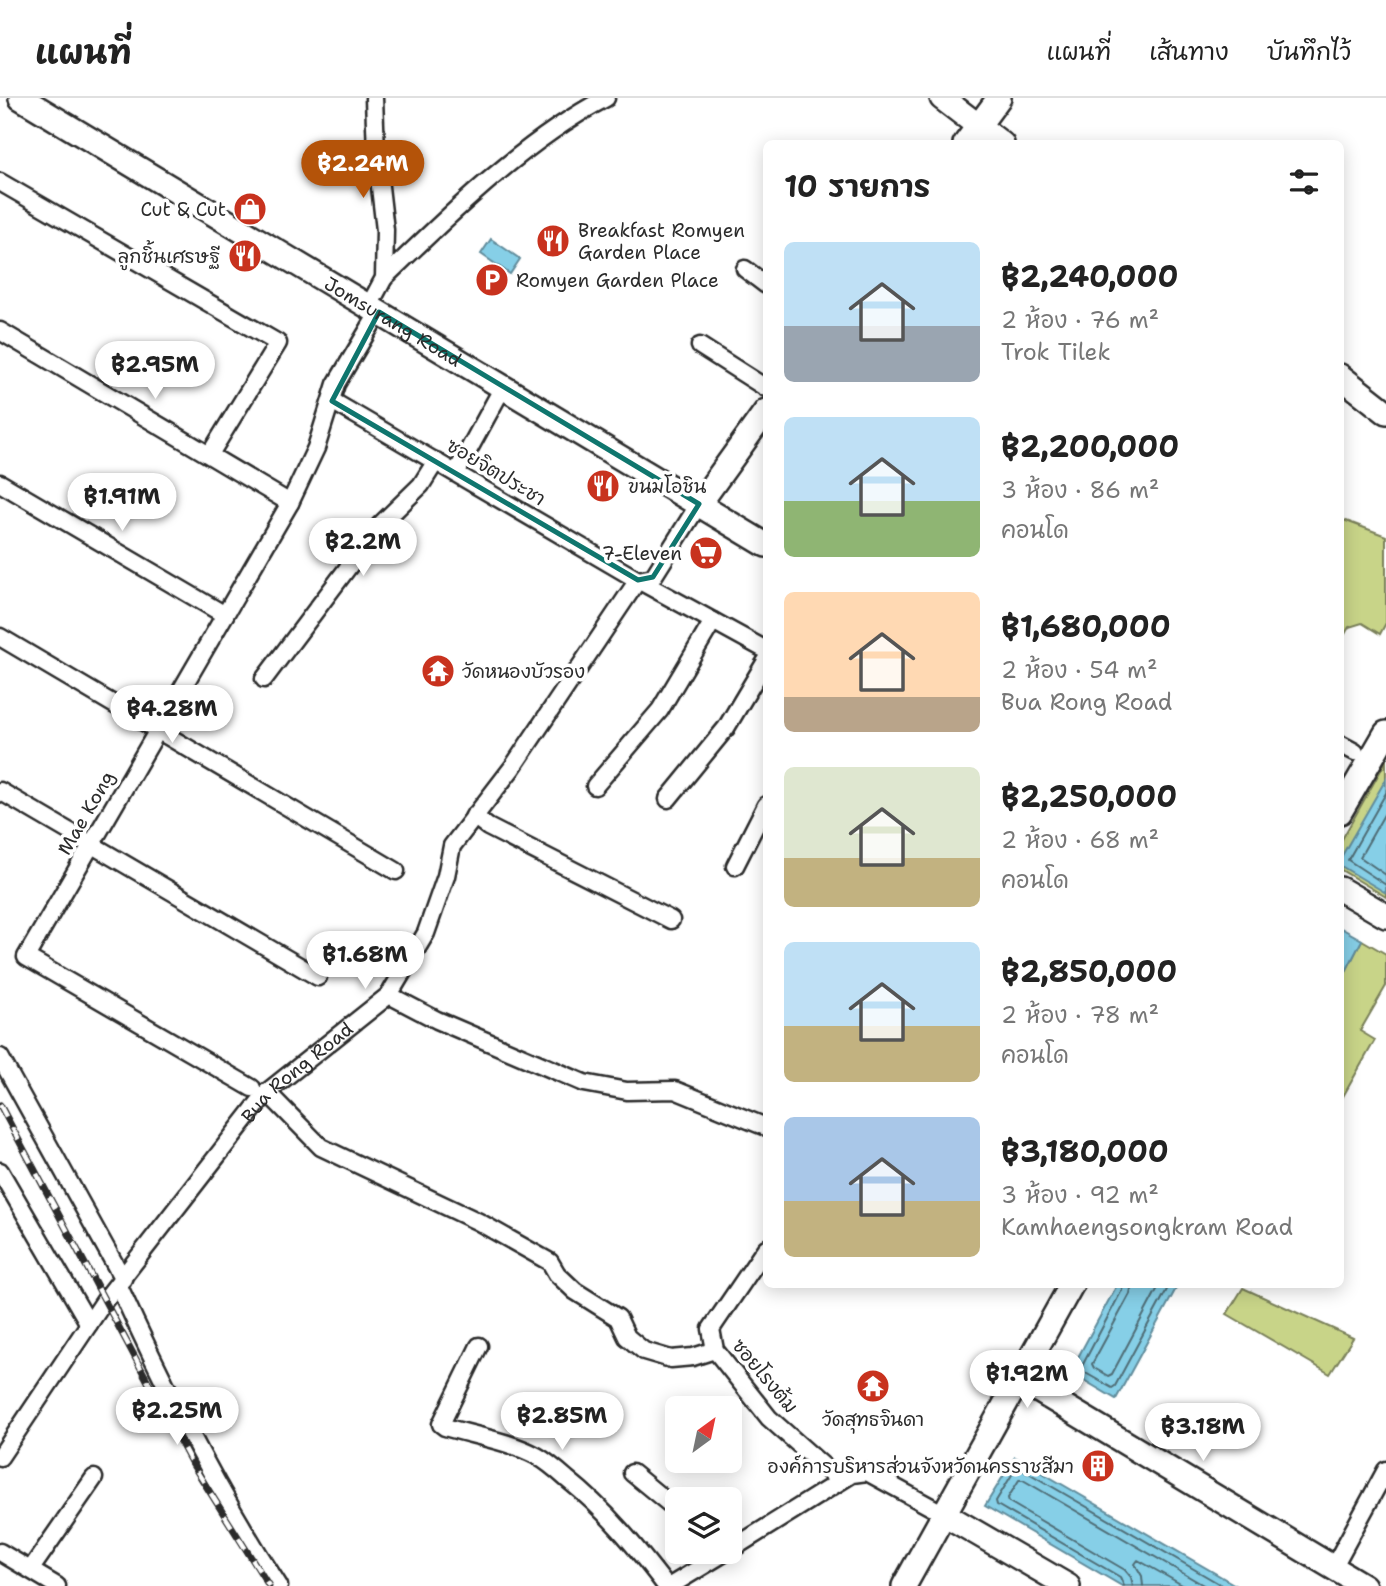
<!DOCTYPE html>
<html lang="th">
<head>
<meta charset="utf-8">
<style>
  body { margin:0; font-family:"Shantell Sans","Playpen Sans Thai",sans-serif; background:#f2f2f2; color:#222; height:100vh; display:flex; flex-direction:column; font-size:26px; white-space:nowrap }
  * { box-sizing:border-box; margin:0 }
  p { font-size:23px; color:#767676 }
  .icon { flex:none; width:38px; height:38px; fill:none; stroke:currentColor; stroke-width:2; stroke-linecap:round; stroke-linejoin:round }
  .map { position:relative; flex:1; overflow:hidden }
  .sheet { position:absolute; left:763px; top:42px; width:581px; height:1148px; display:flex; flex-direction:column; background:#fff; border-radius:10px; box-shadow:0 4px 18px #0003 }
  .sheet>* { flex:none }
  .needle { width:46px; rotate:33deg }
  .tools { position:absolute; left:665px; top:1298px; display:grid; gap:14px }
  .tools a { display:grid; place-items:center; width:77px; height:77px; border-radius:10px; background:#fff; box-shadow:0 4px 18px #0003; font-size:35px }
  .price { position:absolute; translate:-50% -60px; padding:0 16px; border-radius:24px; background:#fff; color:#222; font-size:23px; line-height:46px; filter:drop-shadow(0 2px 4px #0008) }
  .price::after { content:''; position:absolute; left:50%; top:42px; width:21px; height:16px; margin-left:-10px; background:inherit; clip-path:polygon(0 0,100% 0,50% 100%) }
  .price.on { background:#b45309; color:#fff }
  ul { padding:0; list-style:none }
  li { display:flex; align-items:center; gap:21px; height:175px; padding:0 21px }
  li span { display:grid; place-items:center; flex:none; width:196px; height:140px; border-radius:10px; color:#555 }
  li>.icon { margin-inline-start:auto }
  span .icon { width:84px; height:84px; fill:#fffc; stroke-width:1 }
  li b { font-size:30px }
  h2 { display:flex; justify-content:space-between; align-items:center; height:84px; padding:0 21px; font-size:30px }
  header { display:flex; align-items:center; gap:42px; box-sizing:border-box; height:98px; padding:0 35px; background:#fff; border-bottom:2px solid #e0e0e0 }
  header strong { font-size:33px }
  nav { display:flex; gap:38px; margin-inline-start:auto; font-size:24px }
  .map>svg:first-child { display:block }
  .green { fill:#c8d488; stroke:#7a805a; stroke-width:2 }
  .water { fill:#86cfe7; stroke:#628d9c; stroke-width:2 }
  .lines { fill:none; stroke-linecap:round; stroke-linejoin:round }
  .shore { stroke:#4f6d76; stroke-width:2 }
  .street-casing { stroke:#2b2b2b; stroke-width:21 }
  .secondary-casing { stroke:#2b2b2b; stroke-width:28 }
  .street { stroke:#fff; stroke-width:16 }
  .secondary { stroke:#fff; stroke-width:23 }
  .rail-casing { stroke:#2b2b2b; stroke-width:7 }
  .rail { stroke:#fff; stroke-width:4.5; stroke-dasharray:13; stroke-linecap:butt }
  .marked { fill:none; stroke:#0f766e; stroke-width:5; stroke-linejoin:round }
  .labels { text-anchor:middle; dominant-baseline:central; stroke-width:7; stroke-linejoin:round; paint-order:stroke }
  .poi-label { font-size:19px; fill:#2b2b2b; stroke:#fff; text-anchor:end }
  .street-label { font-size:19px; fill:#2b2b2b; stroke:#fff }
</style>
</head>
<body>
<header>
<strong>แผนที่</strong>
<nav><a>แผนที่</a><a>เส้นทาง</a><a>บันทึกไว้</a></nav>
</header>
<div class="map">
<svg width="1386" height="1488" viewBox="0 0 1386 1488">
  <rect width="100%" height="100%" fill="#fff"/>
  <filter id="ink" filterUnits="userSpaceOnUse"><feTurbulence type="fractalNoise" baseFrequency=".0143" numOctaves="2"/><feDisplacementMap in="SourceGraphic" scale="14" xChannelSelector="R" yChannelSelector="G"/><feConvolveMatrix kernelMatrix="1 2 1 2 8 2 1 2 1" color-interpolation-filters="sRGB"/></filter>
  <g filter="url(#ink)">
    <!-- green -->
    <path class="green" d="M 1341,421 L 1386,438 L 1386,525 L 1380,536 L 1362,525 L 1349,529 L 1345,536 L 1341,534 Z
      M 1386,663 L 1386,799 L 1341,772 L 1341,743 Z
      M 1362,842 L 1386,856 L 1386,888 L 1360,933 L 1375,942 L 1341,1002 L 1341,883 Z
      M 1243,1190 L 1353,1240 L 1330,1276 L 1227,1216 Z"/>
    <!-- water -->
    <path class="water" d="M 491,141 L 520,161 L 510,176 L 481,156 Z
      M 1386,681 L 1386,795 L 1341,768 L 1340,761 Z
      M 1341,830 L 1362,842 L 1341,883 Z
      M 1117,1187 L 1178,1187 L 1116,1301 L 1070,1274 Z
      M 1015,1359 L 1237,1488 L 1122,1488 L 985,1408 Z"/>
    <g class="lines">
      <!-- shore -->
      <path class="shore" d="M 1386,695 L 1348,762 L 1386,787
        M 1386,713 L 1360,759 L 1386,777
        M 1123,1186 L 1122,1192 L 1081,1270 L 1082,1273 L 1112,1290 L 1115,1288 L 1170,1186
        M 1132,1186 L 1130,1196 L 1092,1266 L 1094,1270 L 1108,1278 L 1112,1276 L 1160,1186
        M 1124,1488 L 1120,1479 L 997,1407 L 996,1403 L 1016,1370 L 1020,1370 L 1223,1488
        M 1133,1488 L 1131,1479 L 1125,1472 L 1009,1404 L 1008,1400 L 1019,1382 L 1023,1382 L 1205,1488
        M 1143,1488 L 1142,1478 L 1135,1466 L 1138,1462 L 1184,1488"/>
      <defs>
        <g id="street">
          <path d="M 0,84 L 278,245 L 210,356"/>
          <path d="M 745,171 L 766,187"/>
          <path d="M 384,180 C 450,116 524,43 606,0"/>
          <path d="M 369,208 L 384,180 L 385,132 L 376,54 L 374,0"/>
          <path d="M 0,233 L 290,405"/>
          <path d="M 700,248 L 766,290"/>
          <path d="M 332,303 L 638,482 L 766,552"/>
          <path d="M 456,375 L 503,289"/>
          <path d="M 0,385 L 225,517"/>
          <path d="M 0,539 L 396,773"/>
          <path d="M 264,581 L 380,427 L 421,387 L 436,363"/>
          <path d="M 1340,646 L 1355,654"/>
          <path d="M 595,688 L 660,612 L 713,523"/>
          <path d="M 0,693 L 318,879"/>
          <path d="M 668,701 L 726,630 L 766,563"/>
          <path d="M 474,718 L 488,729 L 671,822"/>
          <path d="M 735,768 L 766,707"/>
          <path d="M 389,897 L 437,922 L 584,985 L 627,993 L 675,992 L 766,1029"/>
          <path d="M 0,959 L 123,1181"/>
          <path d="M 252,990 L 26,859 L 290,405 L 316,350 L 336,286 L 379,214"/>
          <path d="M 267,994 L 321,1049 L 479,1124 L 550,1164 L 557,1176 L 575,1193 L 618,1220 L 627,1239 L 644,1253 L 671,1261 L 693,1259 L 715,1252"/>
          <path d="M 0,1073 L 89,1226"/>
          <path d="M 766,1150 L 711,1231 L 715,1252 L 769,1320 L 840,1383"/>
          <path d="M 118,1186 C 165,1290 217,1393 279,1488"/>
          <path d="M 479,1248 L 441,1326 L 445,1329 C 475,1338 509,1343 537,1358 C 548,1364 558,1373 567,1381 C 606,1412 636,1449 666,1488"/>
          <path id="s1" d="M 0,1359 L 105,1202 L 267,994 L 389,897 L 426,835 L 446,778 L 452,748 L 512,670 L 638,482 L 653,479 L 699,406"/>
          <path d="M 632,1375 L 677,1412"/>
          <path d="M 730,1452 L 852,1376 L 867,1374 L 944,1416"/>
          <path d="M 0,1454 L 57,1488"/>
          <path d="M 1334,1468 L 1386,1372"/>
          <path d="M 31,1471 L 94,1380"/>
          <path d="M 670,1488 L 726,1454"/>
        </g>
        <g id="secondary">
          <path id="s2" d="M 21,0 L 766,447"/>
          <path d="M 942,0 L 1002,46"/>
          <path d="M 965,46 L 999,0"/>
          <path d="M 1340,278 L 1386,314"/>
          <path d="M 699,406 L 766,313"/>
          <path d="M 1340,714 L 1386,635"/>
          <path d="M 1340,791 L 1386,818"/>
          <path d="M 1019,1281 L 1364,1488"/>
          <path d="M 944,1416 L 1068,1488"/>
          <path d="M 904,1488 L 1072,1186"/>
        </g>
      </defs>
      <!-- street casing -->
      <use href="#street" class="street-casing"/>
      <!-- secondary casing -->
      <use href="#secondary" class="secondary-casing"/>
      <!-- street -->
      <use href="#street" class="street"/>
      <!-- secondary -->
      <use href="#secondary" class="secondary"/>
      <defs>
        <path id="rail" d="M 0,1007 L 191,1364 L 269,1488"/>
      </defs>
      <!-- rail casing -->
      <use href="#rail" class="rail-casing"/>
      <!-- rail -->
      <use href="#rail" class="rail"/>
    </g>
  </g>
  <!-- marked area -->
  <path class="marked" d="M 379,214 L 699,406 L 653,479 L 638,482 L 332,303 Z"/>
  <!-- icons -->
  <defs>
    <symbol id="shop-disc" viewBox="-11 -11 22 22"><circle r="9.5" fill="#c8321e" stroke="#fff"/><path d="M-5-2.5h2.3a2.7 3.5 0 0 1 5.4 0H5L5.5 6h-11ZM-1.5-2.5h3a1.5 2.3 0 0 0-3 0Z" fill="#fff"/></symbol>
    <symbol id="restaurant-disc" viewBox="-11 -11 22 22"><circle r="9.5" fill="#c8321e" stroke="#fff"/><path d="M-5-6h1v4h1v-4h1v4h1v-4h1v5L-1.5 .5V6h-2V.5L-5-1ZM5-6V6H3V1.5H1.5Q1.5-4 5-6Z" fill="#fff"/></symbol>
    <symbol id="parking-disc" viewBox="-11 -11 22 22"><circle r="9.5" fill="#c8321e" stroke="#fff"/><path d="M-3.5-5.5H1a3.5 3.5 0 0 1 0 7H-1V5.5H-3.5ZM-1-3.4V-.6H.8a1.4 1.4 0 0 0 0-2.8Z" fill="#fff"/></symbol>
    <symbol id="supermarket-disc" viewBox="-11 -11 22 22"><circle r="9.5" fill="#c8321e" stroke="#fff"/><path d="M-6-5.5h2.5l.6 2H6L4.5 2H-2.5L-4.4-4H-6ZM-1.5 3.2a1.3 1.3 0 1 0 .1 0ZM3 3.2a1.3 1.3 0 1 0 .1 0Z" fill="#fff"/></symbol>
    <symbol id="temple-disc" viewBox="-11 -11 22 22"><circle r="9.5" fill="#c8321e" stroke="#fff"/><path d="M0-6L5-2H3V0L6.5 2.5H4V6H1.5V3h-3V6H-4V2.5H-6.5L-3 0V-2H-5Z" fill="#fff"/></symbol>
    <symbol id="building-disc" viewBox="-11 -11 22 22"><circle r="9.5" fill="#c8321e" stroke="#fff"/><path d="M-4-6H4V6H1V3H-1V6H-4ZM-2.5-4.3h1.7v1.8h-1.7ZM.8-4.3h1.7v1.8H.8ZM-2.5-1h1.7V.8h-1.7ZM.8-1h1.7V.8H.8Z" fill="#fff"/></symbol>
  </defs>
  <g fill-rule="evenodd">
    <use href="#shop-disc" x="231" y="92" width="38" height="38"/>
    <use href="#restaurant-disc" x="534" y="124" width="38" height="38"/>
    <use href="#restaurant-disc" x="226" y="139" width="38" height="38"/>
    <use href="#parking-disc" x="473" y="163" width="38" height="38"/>
    <use href="#restaurant-disc" x="584" y="369" width="38" height="38"/>
    <use href="#supermarket-disc" x="687" y="436" width="38" height="38"/>
    <use href="#temple-disc" x="419" y="554" width="38" height="38"/>
    <use href="#temple-disc" x="854" y="1269" width="38" height="38"/>
    <use href="#building-disc" x="1079" y="1349" width="38" height="38"/>
  </g>
  <g class="labels">
    <!-- poi labels -->
    <g class="poi-label">
      <text x="226" y="111">Cut &amp; Cut</text>
      <text x="578" y="132" text-anchor="start">Breakfast Romyen<tspan x="578" dy="22">Garden Place</tspan></text>
      <text x="220" y="158">ลูกชิ้นเศรษฐี</text>
      <text x="516" y="182" text-anchor="start">Romyen Garden Place</text>
      <text x="628" y="388" text-anchor="start">ขนมโอชิน</text>
      <text x="682" y="455">7-Eleven</text>
      <text x="462" y="573" text-anchor="start">วัดหนองบัวรอง</text>
      <text x="873" y="1321" text-anchor="middle">วัดสุทธจินดา</text>
      <text x="1074" y="1368">องค์การบริหารส่วนจังหวัดนครราชสีมา</text>
    </g>
    <!-- street labels -->
    <g class="street-label">
      <text stroke="none"><textPath href="#s2" startOffset="434">Jomsurang Road</textPath></text>
      <text transform="translate(496 374) rotate(31)">ซอยจิตประชา</text>
      <text transform="translate(86 715) rotate(-60)">Mae Kong</text>
      <text stroke="none"><textPath href="#s1" startOffset="488">Bua Rong Road</textPath></text>
      <text transform="translate(765 1278) rotate(50)">ซอยโรงต้ม</text>
    </g>
  </g>
</svg>
<div class="tools">
<a><svg class="needle" viewBox="-14 -14 28 28"><path d="M0-13l5 13h-10z" fill="#e53935"/><path d="M0 13l5-13h-10z" fill="#767676"/></svg></a>
<a><svg class="icon" aria-label="layers" viewBox="0 0 24 24"><path d="M12 4l9 5-9 5-9-5zM3 14l9 5 9-5"/></svg></a>
</div>
<b class="price on" style="left:363px;top:102px">฿2.24M</b>
<b class="price" style="left:155px;top:303px">฿2.95M</b>
<b class="price" style="left:122px;top:435px">฿1.91M</b>
<b class="price" style="left:363px;top:480px">฿2.2M</b>
<b class="price" style="left:172px;top:647px">฿4.28M</b>
<b class="price" style="left:365px;top:893px">฿1.68M</b>
<b class="price" style="left:1027px;top:1312px">฿1.92M</b>
<b class="price" style="left:177px;top:1349px">฿2.25M</b>
<b class="price" style="left:562px;top:1354px">฿2.85M</b>
<b class="price" style="left:1203px;top:1365px">฿3.18M</b>
<section class="sheet">
<h2>10 รายการ<svg class="icon" aria-label="filters" viewBox="0 0 24 24"><path d="M4 7h16M4 17h16"/><circle cx="9" cy="7" r="2"/><circle cx="15" cy="17" r="2"/></svg></h2>
<ul>
<li><span style="background:linear-gradient(#bfe0f5 60%,#9aa5b1 0)"><svg class="icon" aria-label="home" viewBox="0 0 24 24"><path d="M3 11l9-7 9 7M6 9v11h12V9"/></svg></span><div><b>฿2,240,000</b><p>2 ห้อง · 76 m²</p><p>Trok Tilek</p></div></li>
<li><span style="background:linear-gradient(#bfe0f5 60%,#8fb573 0)"><svg class="icon" aria-label="home" viewBox="0 0 24 24"><path d="M3 11l9-7 9 7M6 9v11h12V9"/></svg></span><div><b>฿2,200,000</b><p>3 ห้อง · 86 m²</p><p>คอนโด</p></div></li>
<li><span style="background:linear-gradient(#ffd9b3 75%,#b9a48a 0)"><svg class="icon" aria-label="home" viewBox="0 0 24 24"><path d="M3 11l9-7 9 7M6 9v11h12V9"/></svg></span><div><b>฿1,680,000</b><p>2 ห้อง · 54 m²</p><p>Bua Rong Road</p></div></li>
<li><span style="background:linear-gradient(#dfe7d0 65%,#c2b280 0)"><svg class="icon" aria-label="home" viewBox="0 0 24 24"><path d="M3 11l9-7 9 7M6 9v11h12V9"/></svg></span><div><b>฿2,250,000</b><p>2 ห้อง · 68 m²</p><p>คอนโด</p></div></li>
<li><span style="background:linear-gradient(#bfe0f5 60%,#c2b280 0)"><svg class="icon" aria-label="home" viewBox="0 0 24 24"><path d="M3 11l9-7 9 7M6 9v11h12V9"/></svg></span><div><b>฿2,850,000</b><p>2 ห้อง · 78 m²</p><p>คอนโด</p></div></li>
<li><span style="background:linear-gradient(#a9c7e8 60%,#c2b280 0)"><svg class="icon" aria-label="home" viewBox="0 0 24 24"><path d="M3 11l9-7 9 7M6 9v11h12V9"/></svg></span><div><b>฿3,180,000</b><p>3 ห้อง · 92 m²</p><p>Kamhaengsongkram Road</p></div></li>
</ul>
</section>
</div>
</body>
</html>
